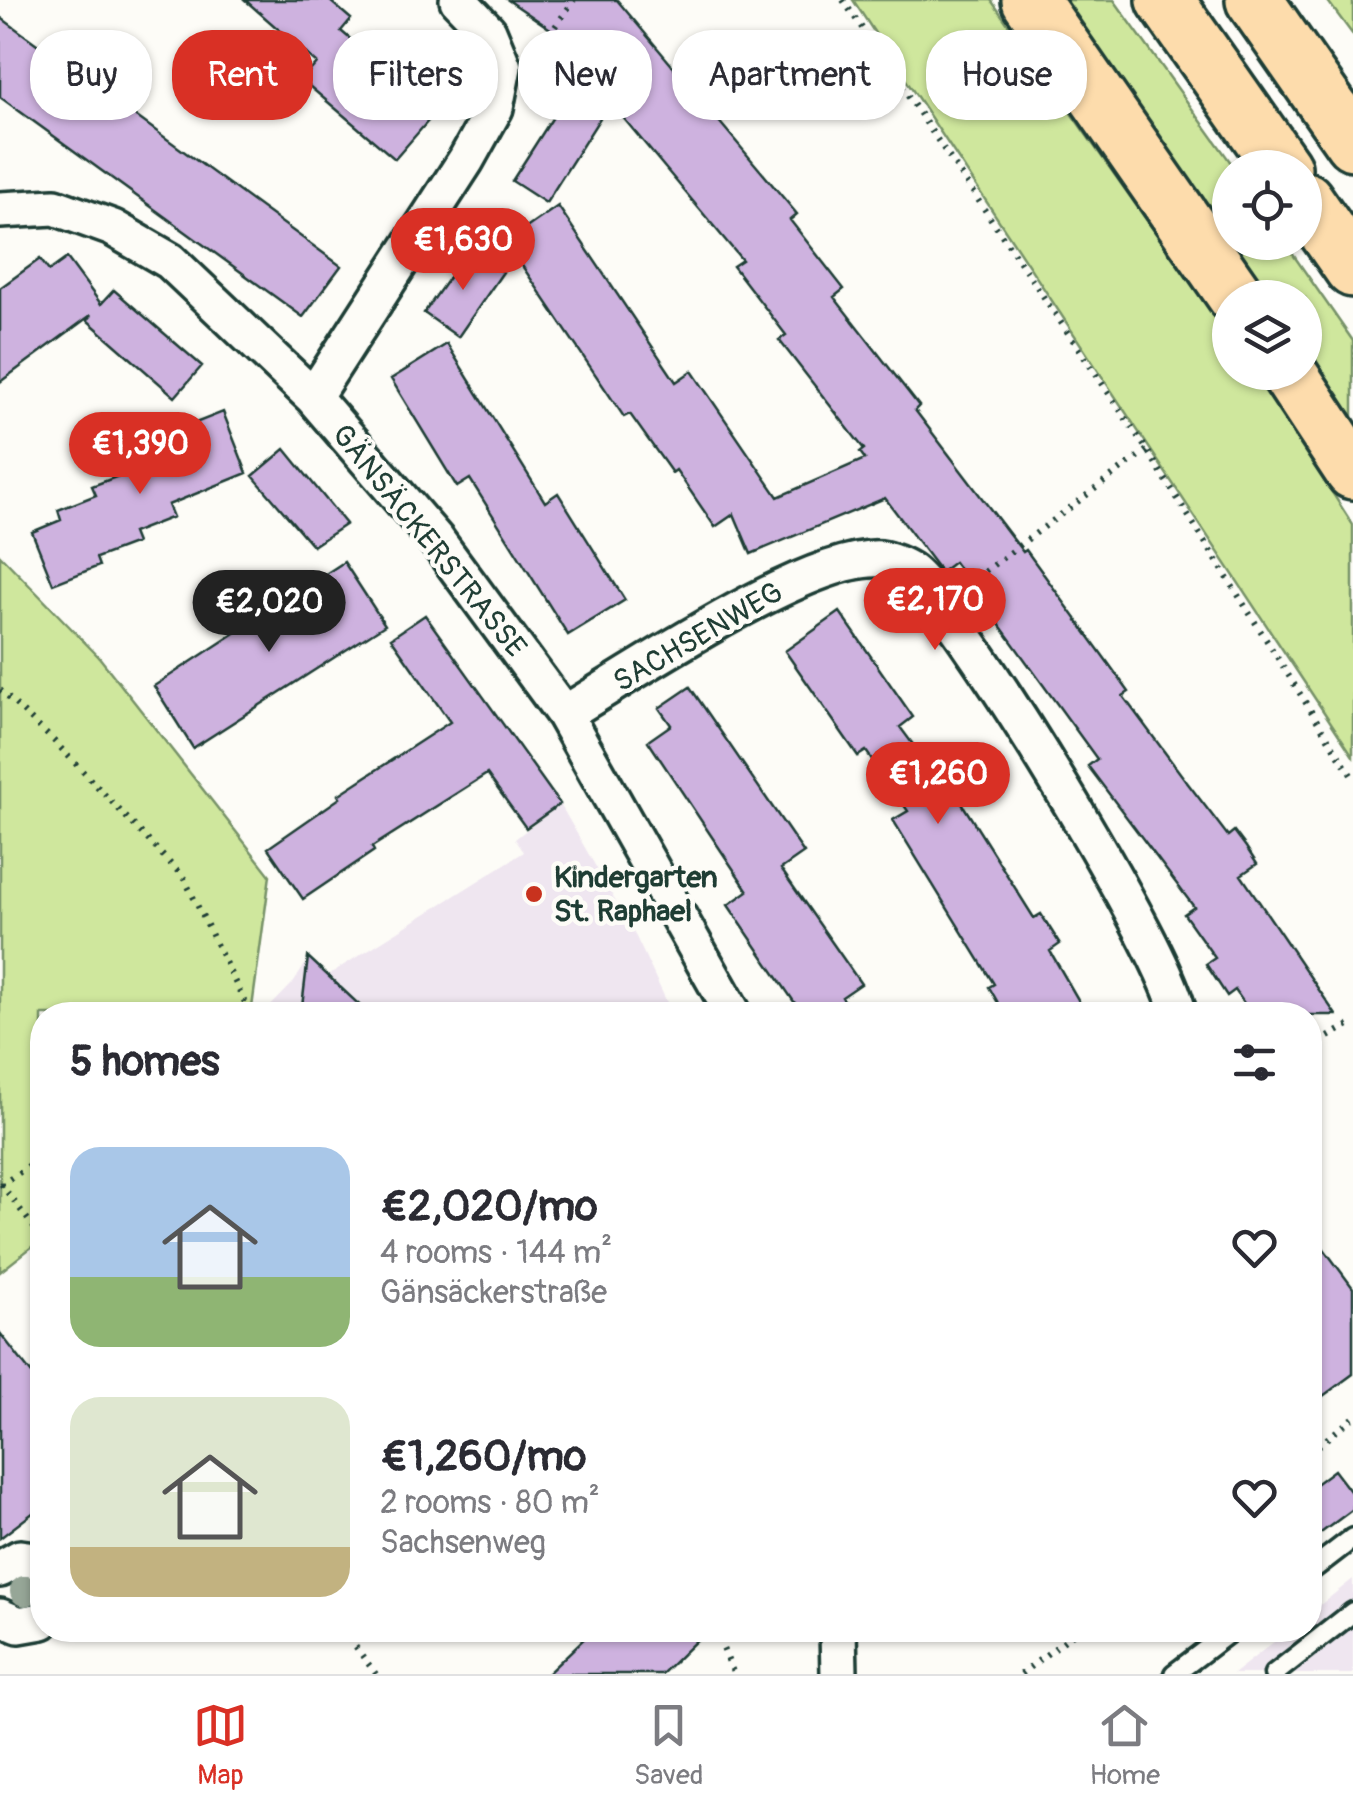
<!DOCTYPE html>
<html lang="en">
<head>
<meta charset="utf-8">
<style>
  body { margin:0; font-family:Pangolin,sans-serif; background:#f2f2f3; color:#2b2b33; height:100vh; display:flex; flex-direction:column; font-size:38px; white-space:nowrap }
  * { box-sizing:border-box; margin:0 }
  p { font-size:32px; color:#7c7c81 }
  .icon { flex:none; width:55px; height:55px; fill:none; stroke:currentColor; stroke-width:2; stroke-linecap:round; stroke-linejoin:round }
  .map { position:relative; flex:1; overflow:hidden }
  .sheet { position:absolute; left:30px; top:1002px; width:1292px; height:640px; display:flex; flex-direction:column; background:#fff; border-radius:40px; box-shadow:0 2px 8px #0004 }
  .sheet>* { flex:none }
  .banner { position:absolute; left:30px; top:30px; width:1295px; height:90px; display:flex; gap:20px }
  .tools { position:absolute; left:1212px; top:150px; display:grid; gap:20px }
  .tools a { display:grid; place-items:center; width:110px; height:110px; border-radius:50%; background:#fff; box-shadow:0 2px 8px #0004; font-size:50px }
  .price { position:absolute; translate:-50% -85px; padding:0 22px; border-radius:35px; background:#d93025; color:#fff; font-size:32px; line-height:65px; filter:drop-shadow(0 2px 5px #0008) }
  .price::after { content:''; position:absolute; left:50%; top:60px; width:30px; height:22px; margin-left:-15px; background:inherit; clip-path:polygon(0 0,100% 0,50% 100%) }
  .price.selected { background:#222; color:#fff }
  ul { padding:0; list-style:none }
  li { display:flex; align-items:center; gap:30px; height:250px; padding:0 40px }
  li span { display:grid; place-items:center; flex:none; width:280px; height:200px; border-radius:30px; color:#555 }
  li>.icon { margin-inline-start:auto }
  span .icon { width:120px; height:120px; fill:#fffc; stroke-width:1 }
  li b { font-size:42px }
  h2 { display:flex; justify-content:space-between; align-items:center; height:120px; padding:0 40px; font-size:42px }
  .tag { padding:0 35px; border-radius:40px; background:#fff; box-shadow:0 2px 8px #0004; font-size:35px; line-height:90px }
  .tag.selected { background:#d93025; color:#fff }
  .dock { display:flex; justify-content:space-around; align-items:center; height:140px; border-top:2px solid #e1e1e2; background:#fff; font-size:28px; color:#7c7c81 }
  .dock a { display:grid; justify-items:center; gap:5px }
  .dock .selected { color:#d93025 }
  .map>svg:first-child { display:block }
  .built { fill:#efe6f0 }
  .green { fill:#cfe79d; stroke:#779268; stroke-width:2.5 }
  .building { fill:#ceb2df; stroke:#1f3d34; stroke-width:2.5 }
  .lines { fill:none; stroke-linecap:round; stroke-linejoin:round }
  .service-casing { stroke:#1f3d34; stroke-width:25 }
  .minor-casing { stroke:#1f3d34; stroke-width:42 }
  .trunk-casing { stroke:#1f3d34; stroke-width:62 }
  .path { stroke:#1f3d34; stroke-width:6; stroke-dasharray:2.5 8; stroke-linecap:butt }
  .service { stroke:#fdfcf7; stroke-width:18 }
  .minor { stroke:#fdfcf7; stroke-width:35 }
  .trunk { stroke:#fddcac; stroke-width:55 }
  .tree { fill:#96a697 }
  .poi-dot { fill:#c8321e; stroke:#fdfcf7; stroke-width:4 }
  .labels { text-anchor:middle; dominant-baseline:central; stroke-width:9; stroke-linejoin:round; paint-order:stroke }
  .street-label { font-size:30px; fill:#1f3d34; stroke:#fdfcf7 }
  .poi-label { font-size:30px; font-weight:bold; fill:#1f3d34; stroke:#fdfcf7; text-anchor:start }
</style>
</head>
<body>
<div class="map">
<svg width="1353" height="1674" viewBox="0 0 1353 1674">
  <rect width="100%" height="100%" fill="#fdfcf7"/>
  <filter id="ink" filterUnits="userSpaceOnUse"><feTurbulence type="fractalNoise" baseFrequency=".01" numOctaves="2"/><feDisplacementMap in="SourceGraphic" scale="20" xChannelSelector="R" yChannelSelector="G"/><feConvolveMatrix kernelMatrix="1 2 1 2 8 2 1 2 1" color-interpolation-filters="sRGB"/></filter>
  <g filter="url(#ink)">
    <!-- built -->
    <path class="built" d="M 560,804 L 636,937 L 673,1015 L 262,1015 L 294,982 L 309,958 L 328,975 L 524,852 L 515,839 Z
      M 1353,1579 L 1353,1674 L 1233,1674 L 1289,1630 L 1310,1630 L 1310,1613 Z"/>
    <!-- green -->
    <path class="green" d="M 853,0 L 991,0 L 1230,338 L 1230,372 L 1254,373 L 1265,388 L 1353,525 L 1353,756 Z
      M 1064,0 L 1114,0 L 1234,167 L 1230,168 L 1230,240 Z
      M 1327,0 L 1353,0 L 1353,35 Z
      M 1232,243 L 1285,243 L 1353,341 L 1353,427 L 1305,354 L 1305,298 L 1268,297 Z
      M 0,555 L 99,657 L 270,875 L 251,1015 L 42,1015 L 42,1239 L 0,1272 Z"/>
    <!-- building -->
    <path class="building" d="M 245,0 L 329,0 L 351,19 L 341,31 L 436,112 L 395,159 L 302,80 L 317,63 Z
      M 508,0 L 617,0 L 797,214 L 790,220 L 844,289 L 834,297 L 919,406 L 915,410 L 1023,552 L 1026,550 L 1106,660 L 1129,692 L 1123,696 L 1186,781 L 1228,836 L 1234,831 L 1246,847 L 1257,864 L 1241,875 L 1336,1015 L 1252,1015 L 1235,990 L 1227,996 L 1206,964 L 1215,958 L 1184,914 L 1194,907 L 1088,766 L 1097,759 L 954,562 L 941,572 L 885,498 L 751,554 L 734,514 L 715,527 L 676,470 L 672,473 L 630,414 L 624,417 L 506,242 L 558,206 L 676,382 L 692,371 L 778,497 L 865,459 L 860,452 L 864,449 L 779,340 L 786,335 L 733,266 L 742,260 L 610,102 L 546,203 L 512,181 L 583,70 L 575,60 L 584,52 Z
      M 0,17 L 341,266 L 303,317 L 0,97 Z
      M 469,249 L 503,272 L 458,337 L 424,313 Z
      M 67,258 L 101,304 L 114,290 L 202,366 L 175,397 L 87,320 L 91,315 L 0,382 L 0,288 L 40,259 L 49,271 Z
      M 447,344 L 545,502 L 558,493 L 625,600 L 568,635 L 470,479 L 457,487 L 391,379 Z
      M 223,412 L 247,473 L 168,505 L 173,517 L 132,533 L 136,543 L 96,558 L 99,566 L 53,584 L 32,532 L 61,520 L 58,510 L 96,495 L 92,486 L 132,471 L 128,460 L 169,444 L 165,435 Z
      M 285,449 L 346,524 L 313,546 L 253,476 Z
      M 344,562 L 385,625 L 193,748 L 154,686 Z
      M 840,612 L 913,717 L 900,727 L 946,789 L 951,786 L 1034,918 L 1041,914 L 1060,944 L 1050,951 L 1087,1015 L 1005,1015 L 989,987 L 994,984 L 893,820 L 908,811 L 866,751 L 858,756 L 785,651 Z
      M 425,615 L 560,804 L 526,828 L 487,774 L 372,847 L 374,851 L 303,899 L 268,848 L 340,798 L 338,795 L 450,722 L 391,638 Z
      M 690,687 L 804,853 L 781,869 L 861,984 L 842,997 L 854,1015 L 803,1015 L 728,905 L 748,891 L 648,741 L 671,725 L 659,708 Z
      M 308,957 L 370,1015 L 301,1015 Z
      M 1310,1230 L 1353,1288 L 1353,1374 L 1323,1396 L 1310,1377 Z
      M 0,1333 L 42,1387 L 42,1506 L 0,1538 Z
      M 1334,1470 L 1353,1495 L 1353,1509 L 1310,1541 L 1310,1488 Z
      M 593,1630 L 707,1630 L 662,1674 L 547,1674 Z"/>
    <g class="lines">
      <defs>
        <path id="service" d="M 1310,1571 L 1353,1538
          M 1174,1674 L 1232,1630
          M 1274,1674 L 1353,1612"/>
        <path id="minor" d="M 0,210 L 55,207 L 113,228 L 170,261 L 313,397 L 437,541 L 564,714 L 734,1015
          M 313,397 L 466,160 L 495,108 L 503,67 L 488,31 L 458,0
          M 564,714 C 630,675 810,553 881,559 C 889,560 903,566 909,570 C 953,598 1177,966 1178,1015
          M 0,1569 L 20,1558 L 42,1561
          M 0,1617 L 19,1625 L 42,1621
          M 838,1630 L 839,1674"/>
        <path id="trunk" d="M 1030,0 L 1237,298
          M 1165,0 L 1283,168
          M 1254,0 L 1353,142
          M 1305,200 L 1353,269
          M 1288,372 L 1353,471"/>
      </defs>
      <!-- service casing -->
      <use href="#service" class="service-casing"/>
      <!-- minor casing -->
      <use href="#minor" class="minor-casing"/>
      <!-- trunk casing -->
      <use href="#trunk" class="trunk-casing"/>
      <!-- path -->
      <path class="path" d="M 843,0 L 1147,450 L 1353,778
        M 534,49 L 542,45 L 574,0
        M 968,584 L 1147,450
        M 0,690 L 55,742 L 184,878 L 251,1015
        M 1310,1047 L 1353,1023
        M 1,1184 L 42,1238
        M 1,1185 L 42,1157
        M 1310,1452 L 1353,1418
        M 343,1630 L 376,1674
        M 715,1630 L 734,1674
        M 1021,1674 L 1078,1630"/>
      <!-- service -->
      <use href="#service" class="service"/>
      <!-- minor -->
      <use href="#minor" class="minor"/>
      <!-- trunk -->
      <use href="#trunk" class="trunk"/>
    </g>
    <!-- trees -->
    <circle class="tree" cx="25" cy="1591" r="15"/>
  </g>
  <!-- markers -->
  <circle class="poi-dot" cx="534" cy="894" r="10"/>
  <g class="labels">
    <!-- street labels -->
    <g class="street-label">
      <text transform="translate(429 541) rotate(51)">GÄNSÄCKERSTRASSE</text>
      <text transform="translate(698 637) rotate(-30)">SACHSENWEG</text>
    </g>
    <!-- poi labels -->
    <g class="poi-label">
      <text x="554" y="877">Kindergarten<tspan x="554" dy="34">St. Raphael</tspan></text>
    </g>
  </g>
</svg>
<div class="tools">
<a><svg class="icon" aria-label="locate" viewBox="0 0 24 24"><circle cx="12" cy="12" r="6"/><path d="M12 2v4M12 18v4M2 12h4M18 12h4"/></svg></a>
<a><svg class="icon" aria-label="layers" viewBox="0 0 24 24"><path d="M12 4l9 5-9 5-9-5zM3 14l9 5 9-5"/></svg></a>
</div>
<b class="price" style="left:463px;top:293px">€1,630</b>
<b class="price" style="left:140px;top:497px">€1,390</b>
<b class="price" style="left:935px;top:653px">€2,170</b>
<b class="price selected" style="left:269px;top:655px">€2,020</b>
<b class="price" style="left:938px;top:827px">€1,260</b>
<div class="banner">
<a class="tag">Buy</a>
<a class="tag selected">Rent</a>
<a class="tag">Filters</a>
<a class="tag">New</a>
<a class="tag">Apartment</a>
<a class="tag">House</a>
</div>
<section class="sheet">
<h2>5 homes<svg class="icon" aria-label="filters" viewBox="0 0 24 24"><path d="M4 7h16M4 17h16"/><circle cx="9" cy="7" r="2"/><circle cx="15" cy="17" r="2"/></svg></h2>
<ul>
<li><span style="background:linear-gradient(#a9c7e8 65%,#8fb573 0)"><svg class="icon" aria-label="home" viewBox="0 0 24 24"><path d="M3 11l9-7 9 7M6 9v11h12V9"/></svg></span><div><b>€2,020/mo</b><p>4 rooms · 144 m²</p><p>Gänsäckerstraße</p></div><svg class="icon" aria-label="heart" viewBox="0 0 24 24"><path d="M12 20l-8-8c-3-5 5-10 8-4 3-6 11-1 8 4z"/></svg></li>
<li><span style="background:linear-gradient(#dfe7d0 75%,#c2b280 0)"><svg class="icon" aria-label="home" viewBox="0 0 24 24"><path d="M3 11l9-7 9 7M6 9v11h12V9"/></svg></span><div><b>€1,260/mo</b><p>2 rooms · 80 m²</p><p>Sachsenweg</p></div><svg class="icon" aria-label="heart" viewBox="0 0 24 24"><path d="M12 20l-8-8c-3-5 5-10 8-4 3-6 11-1 8 4z"/></svg></li>
</ul>
</section>
</div>
<nav class="dock">
<a class="selected"><svg class="icon" aria-label="map" viewBox="0 0 24 24"><path d="M3 6l6-2 6 2 6-2v14l-6 2-6-2-6 2zM9 4v14M15 6v14"/></svg>Map</a>
<a><svg class="icon" aria-label="saved" viewBox="0 0 24 24"><path d="M7 4h10v16l-5-4-5 4z"/></svg>Saved</a>
<a><svg class="icon" aria-label="home" viewBox="0 0 24 24"><path d="M3 11l9-7 9 7M6 9v11h12V9"/></svg>Home</a>
</nav>
</body>
</html>
